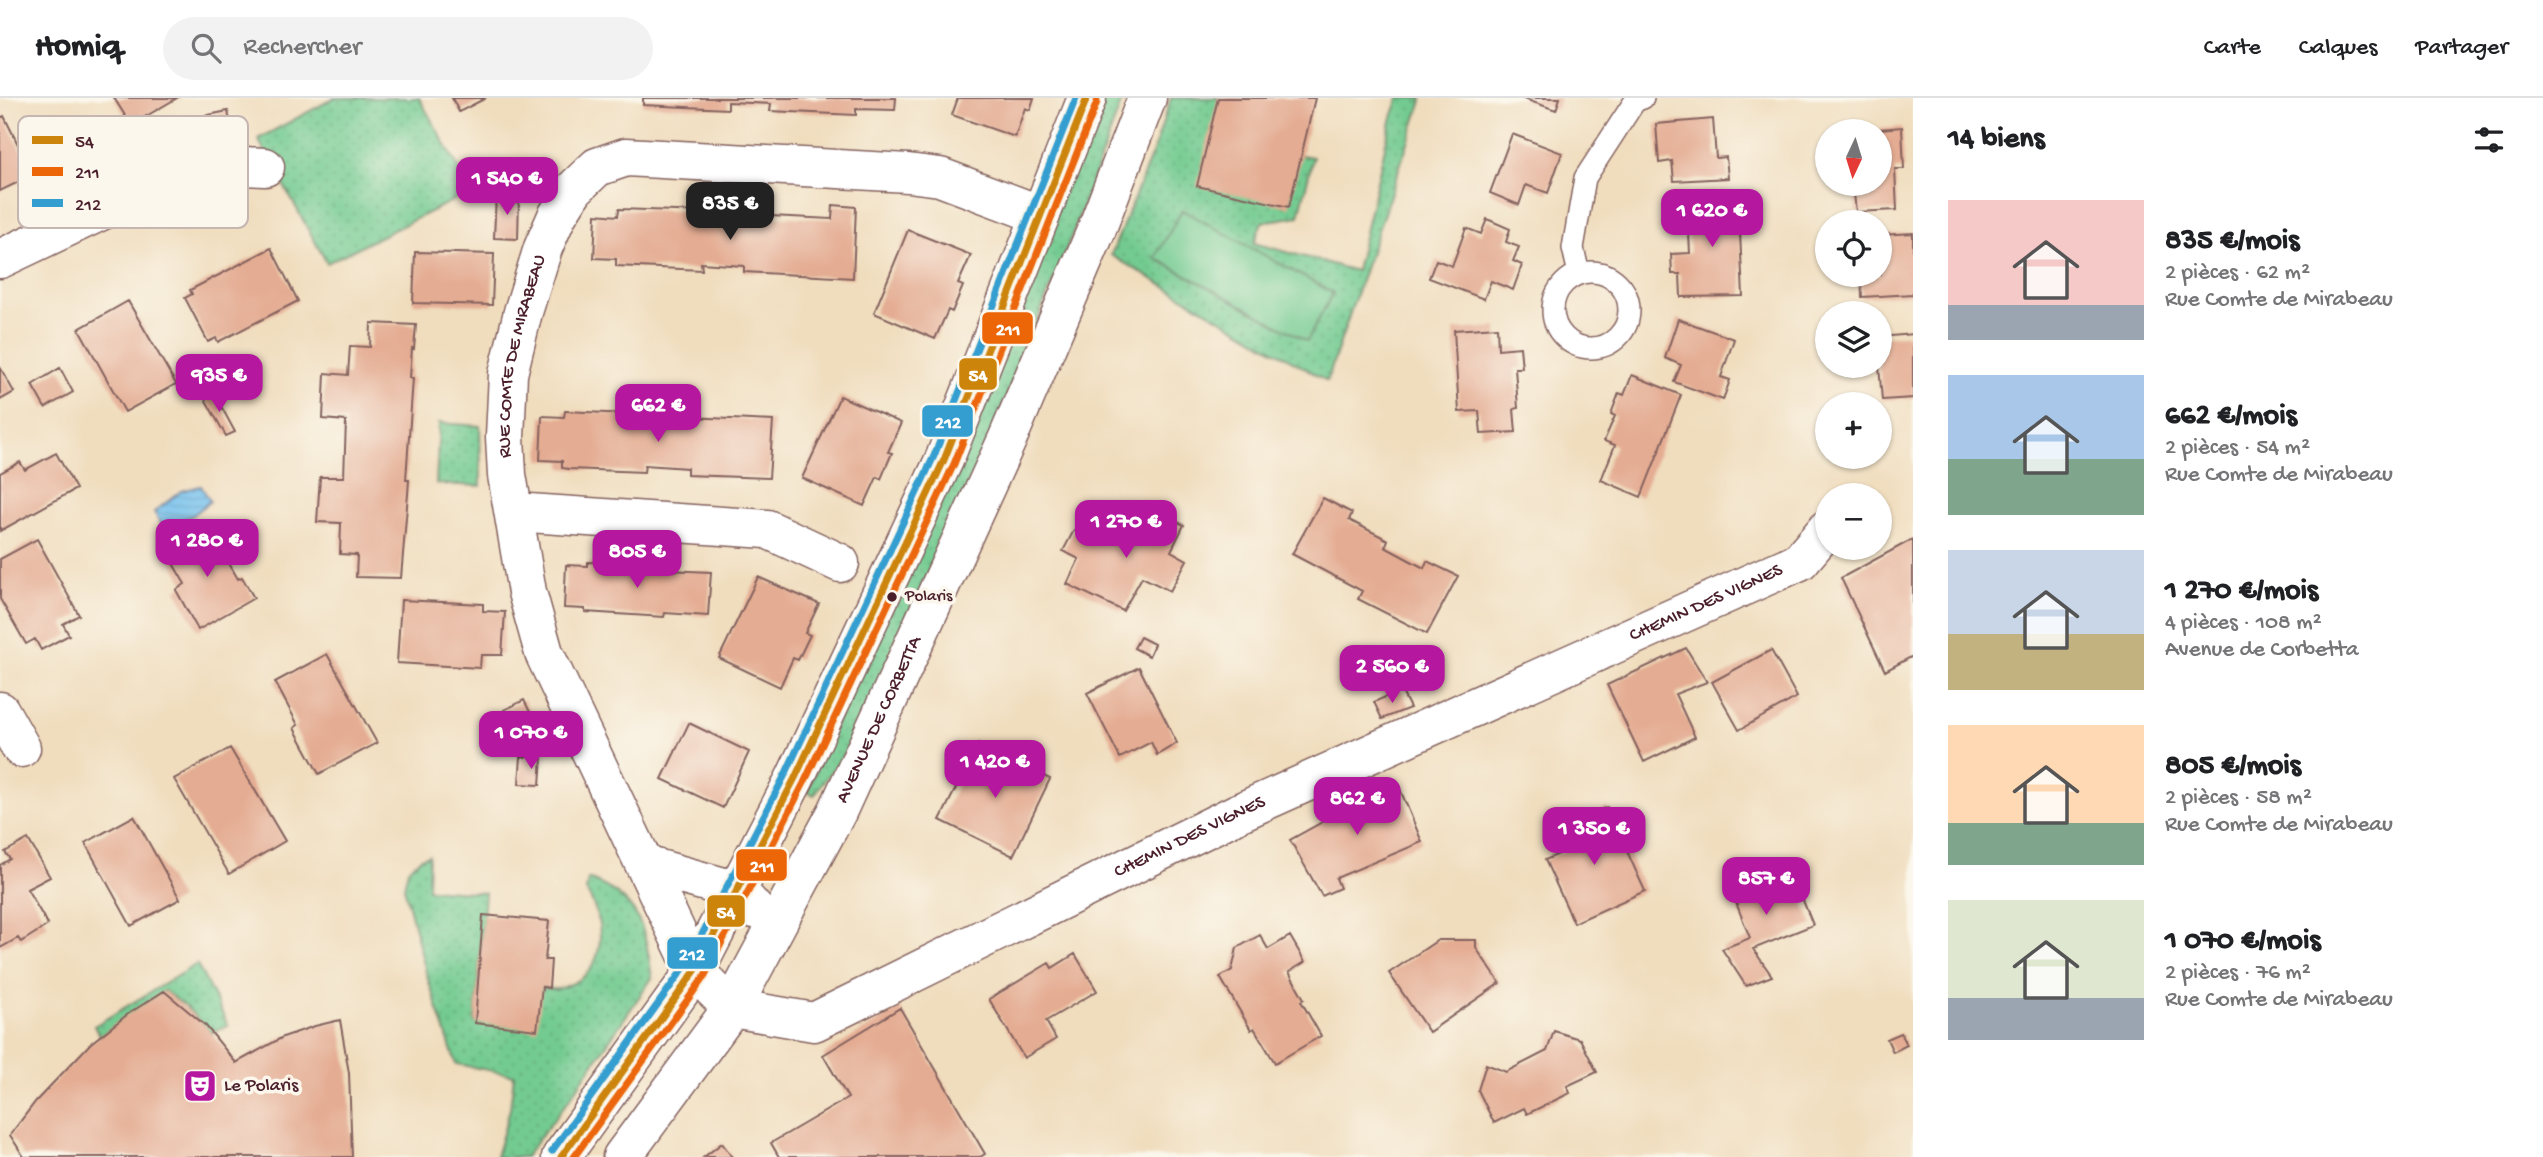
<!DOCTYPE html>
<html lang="fr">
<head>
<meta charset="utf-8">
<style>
  body { margin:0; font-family:"Gochi Hand",sans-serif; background:#f2f2f2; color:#202124; height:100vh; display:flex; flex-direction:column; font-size:26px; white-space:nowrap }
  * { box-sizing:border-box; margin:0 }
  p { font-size:23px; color:#757577 }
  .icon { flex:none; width:38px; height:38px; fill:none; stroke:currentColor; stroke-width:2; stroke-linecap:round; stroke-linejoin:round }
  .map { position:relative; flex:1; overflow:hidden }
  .side { display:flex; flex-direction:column; background:#fff; width:630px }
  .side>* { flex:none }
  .needle { width:46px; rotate:184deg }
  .buttons { position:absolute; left:1815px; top:21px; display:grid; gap:14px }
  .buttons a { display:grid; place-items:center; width:77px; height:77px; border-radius:50%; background:#fff; box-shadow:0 2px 5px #0004; font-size:35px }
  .price { position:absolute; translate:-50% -60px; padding:0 16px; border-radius:14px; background:#b5179e; color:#fff; font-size:23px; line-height:46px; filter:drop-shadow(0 2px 4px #0008) }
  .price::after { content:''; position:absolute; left:50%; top:42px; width:21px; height:16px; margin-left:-10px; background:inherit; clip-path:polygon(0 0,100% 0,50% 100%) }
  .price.selected { background:#222; color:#fff }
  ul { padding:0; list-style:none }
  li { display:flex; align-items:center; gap:21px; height:175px; padding:0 35px }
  li span { display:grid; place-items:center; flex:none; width:196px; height:140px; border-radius:0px; color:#555 }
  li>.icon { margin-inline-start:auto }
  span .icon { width:84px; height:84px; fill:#fffc; stroke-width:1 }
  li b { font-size:30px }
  h2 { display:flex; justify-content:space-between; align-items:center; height:84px; padding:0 35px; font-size:30px }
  header { display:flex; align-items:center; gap:42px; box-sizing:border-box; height:98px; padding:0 35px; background:#fff; border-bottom:2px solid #e0e0e0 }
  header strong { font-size:33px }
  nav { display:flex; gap:38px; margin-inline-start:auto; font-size:24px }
  .search { width:490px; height:63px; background:#f2f2f2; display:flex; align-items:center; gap:18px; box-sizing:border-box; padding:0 24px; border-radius:38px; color:#757577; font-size:26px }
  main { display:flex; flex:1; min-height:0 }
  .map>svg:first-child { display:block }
  .grass { fill:url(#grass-dots); stroke:#5e755e; stroke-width:2 }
  .pitch { fill:#73cb91; stroke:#5e755e; stroke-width:2 }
  .water { fill:url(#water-rules); stroke:#5f708c; stroke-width:2 }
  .building { fill:#e4ac92 }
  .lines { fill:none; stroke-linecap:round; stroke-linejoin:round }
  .lane-casing { stroke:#84625e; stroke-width:24 }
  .street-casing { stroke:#84625e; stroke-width:41 }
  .lane { stroke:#fff; stroke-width:21 }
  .street { stroke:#fff; stroke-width:38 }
  .bus-1-casing { stroke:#fbf7ec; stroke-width:12 }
  .bus-2-casing { stroke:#fbf7ec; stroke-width:12 }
  .bus-3-casing { stroke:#fbf7ec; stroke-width:12 }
  .bus-1 { stroke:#cc840b; stroke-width:7 }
  .bus-2 { stroke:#ec6608; stroke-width:7 }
  .bus-3 { stroke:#359ed0; stroke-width:7 }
  .bus-dot { fill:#4a1f2b; stroke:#fbf7ec; stroke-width:2.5 }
  .labels { text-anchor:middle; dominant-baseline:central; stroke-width:7; stroke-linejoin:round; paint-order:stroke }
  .bus-label { font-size:17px; fill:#4a1f2b; stroke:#fbf7ec; text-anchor:start }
  .street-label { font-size:19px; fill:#4a1f2b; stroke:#fbf7ec }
  .poi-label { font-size:19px; fill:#4a1f2b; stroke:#fbf7ec; text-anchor:start }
  .key { fill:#fbf7ec; stroke:#c6b6b2; stroke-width:2 }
  .key-label { font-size:19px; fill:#4a1f2b }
  .line-badge { stroke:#fbf7ec; stroke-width:2.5 }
  .badge-label { font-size:19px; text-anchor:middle; font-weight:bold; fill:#fff }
</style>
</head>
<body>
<header>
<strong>Homiq</strong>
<div class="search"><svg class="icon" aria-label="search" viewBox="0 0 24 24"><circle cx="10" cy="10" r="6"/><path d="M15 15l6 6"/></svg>Rechercher</div>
<nav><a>Carte</a><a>Calques</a><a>Partager</a></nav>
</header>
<main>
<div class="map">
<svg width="1913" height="1059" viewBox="0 0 1913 1059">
  <defs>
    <pattern id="grass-dots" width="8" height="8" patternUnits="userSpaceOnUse" patternTransform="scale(1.75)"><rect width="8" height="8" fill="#73cb91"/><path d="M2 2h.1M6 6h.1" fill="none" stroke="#65ae7d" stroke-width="1.8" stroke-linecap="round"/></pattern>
    <pattern id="water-rules" width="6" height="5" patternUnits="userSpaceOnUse" patternTransform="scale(1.75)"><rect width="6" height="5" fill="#74c1ee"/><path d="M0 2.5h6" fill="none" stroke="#66a5cc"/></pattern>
  </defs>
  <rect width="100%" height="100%" fill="#fbf7ec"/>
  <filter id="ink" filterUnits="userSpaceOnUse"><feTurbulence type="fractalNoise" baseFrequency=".0143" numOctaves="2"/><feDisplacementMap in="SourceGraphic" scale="14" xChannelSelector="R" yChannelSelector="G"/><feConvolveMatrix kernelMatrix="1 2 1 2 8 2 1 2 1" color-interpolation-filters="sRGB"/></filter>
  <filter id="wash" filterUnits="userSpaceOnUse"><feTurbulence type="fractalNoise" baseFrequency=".00686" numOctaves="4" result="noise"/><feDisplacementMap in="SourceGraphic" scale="28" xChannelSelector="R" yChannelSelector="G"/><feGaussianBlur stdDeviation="1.57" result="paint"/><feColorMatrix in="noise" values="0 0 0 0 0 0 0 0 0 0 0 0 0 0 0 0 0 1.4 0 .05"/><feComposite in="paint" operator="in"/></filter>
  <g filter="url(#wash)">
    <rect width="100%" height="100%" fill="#f0ddbe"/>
    <!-- grass -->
    <path class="grass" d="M 334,0 L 419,0 L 472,93 L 327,165 L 258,41 Z
      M 1101,0 L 1123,0 L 1073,134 L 991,336 L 852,644 L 814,697 L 807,693 Z
      M 1171,0 L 1218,0 L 1301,57 L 1313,59 L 1299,118 L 1262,124 L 1254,145 L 1356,173 L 1392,19 L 1399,0 L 1423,0 L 1327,283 L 1111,157 L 1154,51 Z
      M 439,325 L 480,328 L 481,388 L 436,386 Z
      M 429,757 L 428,791 L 485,795 L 475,925 L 542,889 C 546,890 549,891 553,891 C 558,892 564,889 569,887 C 608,872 606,823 586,793 L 588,781 C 640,800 645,829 652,880 L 568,1003 L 525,1059 L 496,1059 L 510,1011 L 514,977 L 456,966 L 427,878 L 404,789 L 408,771 L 421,760 Z
      M 197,866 L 228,927 L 212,935 L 185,908 L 164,893 L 100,938 L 94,928 Z"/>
    <!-- pitch -->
    <path class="pitch" d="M 1182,112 L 1333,195 L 1307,243 L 1155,160 Z"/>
    <!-- water -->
    <path class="water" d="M 201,388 L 210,403 L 192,418 L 163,429 L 154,414 L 181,393 Z"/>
    <g id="blocks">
      <!-- building -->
      <path class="building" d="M 114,0 L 177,0 L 131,27 Z
        M 452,0 L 486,0 L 459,14 Z
        M 643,0 L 896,0 L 895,12 L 856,11 L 856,17 L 770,13 L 771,6 L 752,5 L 728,4 L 728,11 L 643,7 Z
        M 958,0 L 1034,0 L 1030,12 L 1025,10 L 1015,39 L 952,17 Z
        M 1218,0 L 1315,0 L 1289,109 L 1197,88 Z
        M 1521,0 L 1560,0 L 1556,12 Z
        M 228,13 L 231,29 L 182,38 L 179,23 Z
        M 4,18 L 33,77 L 0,93 L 0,20 Z
        M 1713,21 L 1716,60 L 1726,59 L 1728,80 L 1674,83 L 1672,63 L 1659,65 L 1656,26 Z
        M 1902,29 L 1904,71 L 1895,71 L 1897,112 L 1856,114 L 1853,86 L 1880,86 L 1880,31 Z
        M 1512,36 L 1562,55 L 1548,95 L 1526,87 L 1519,107 L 1490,95 Z
        M 1732,92 L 1733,114 L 1739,114 L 1743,198 L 1681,199 L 1680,176 L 1672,176 L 1671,156 L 1690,155 L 1688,115 L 1695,115 L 1693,94 Z
        M 496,96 L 519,97 L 518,141 L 494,140 Z
        M 833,107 L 856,109 L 853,180 L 744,174 L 744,168 L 701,165 L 702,172 L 616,168 L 616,161 L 594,160 L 596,116 L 618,118 L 619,111 L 704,114 L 704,122 L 746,124 L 747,117 L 832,121 Z
        M 1487,121 L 1510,131 L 1506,144 L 1519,149 L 1513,163 L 1522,167 L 1513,192 L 1491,183 L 1484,201 L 1429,180 L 1436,162 L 1452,168 L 1466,130 L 1481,136 Z
        M 908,132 L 971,157 L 958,186 L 963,188 L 952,214 L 948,212 L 935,241 L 874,215 Z
        M 1913,135 L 1913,196 L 1862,199 L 1861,177 L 1880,177 L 1880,137 Z
        M 271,150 L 298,203 L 218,244 L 216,240 L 208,244 L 185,200 L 192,196 L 190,192 Z
        M 415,154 L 494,156 L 492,207 L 413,205 Z
        M 128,203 L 176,286 L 125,314 L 79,231 Z
        M 1678,221 L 1734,241 L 1721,279 L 1730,282 L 1723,302 L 1674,284 L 1681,267 L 1665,260 Z
        M 371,225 L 416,227 L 414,251 L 412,250 L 410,280 L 413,280 L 406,382 L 409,382 L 408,396 L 401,480 L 356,479 L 357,457 L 340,456 L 341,425 L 317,424 L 320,379 L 344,379 L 346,323 L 323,321 L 325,275 L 348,277 L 350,248 L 370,249 Z
        M 1497,229 L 1498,251 L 1520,249 L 1522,270 L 1515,270 L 1518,310 L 1514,311 L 1516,334 L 1481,336 L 1479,313 L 1459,314 L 1454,232 Z
        M 1913,236 L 1913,300 L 1882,302 L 1879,268 L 1880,239 Z
        M 0,269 L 14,294 L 0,302 Z
        M 60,270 L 73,294 L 45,310 L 32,287 Z
        M 1632,277 L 1681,297 L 1641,399 L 1601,382 L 1615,347 L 1604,343 L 1615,318 L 1611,316 L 1619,295 L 1624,297 Z
        M 213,293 L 235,334 L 226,338 L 204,299 Z
        M 840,298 L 901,325 L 888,354 L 892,355 L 881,381 L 877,379 L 864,408 L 802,380 Z
        M 565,313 L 647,317 L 647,324 L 689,326 L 690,319 L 773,323 L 769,380 L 687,377 L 687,370 L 645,367 L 644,374 L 569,371 L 562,370 L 562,363 L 540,362 L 542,318 L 564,319 Z
        M 56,355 L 76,391 L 0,433 L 0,375 L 20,364 L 25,372 Z
        M 1323,400 L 1352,415 L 1349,422 L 1388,442 L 1385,449 L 1424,470 L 1427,463 L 1458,478 L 1427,536 L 1358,501 L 1362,493 L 1292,456 Z
        M 1154,412 L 1184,427 L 1171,453 L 1187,462 L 1170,493 L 1142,479 L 1123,513 L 1067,486 L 1079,461 L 1063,453 L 1074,432 L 1095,443 L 1107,421 L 1140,438 Z
        M 208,429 L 238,481 L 242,479 L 254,500 L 198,532 L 176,492 L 185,486 L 165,452 Z
        M 37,441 L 79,517 L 63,526 L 69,537 L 41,552 L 35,541 L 26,546 L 0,501 L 0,461 Z
        M 1913,441 L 1913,558 L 1885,573 L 1841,480 Z
        M 588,464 L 667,468 L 667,472 L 711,474 L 708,518 L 665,515 L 664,519 L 585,514 L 585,511 L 564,510 L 566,467 L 588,468 Z
        M 758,479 L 819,506 L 805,535 L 810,537 L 798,562 L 793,560 L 780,589 L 719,560 Z
        M 401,502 L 483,506 L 483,513 L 505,514 L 502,557 L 481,557 L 480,570 L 397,565 Z
        M 1140,539 L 1154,546 L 1149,558 L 1134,550 Z
        M 1686,550 L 1707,584 L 1675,596 L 1695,639 L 1644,664 L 1607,587 Z
        M 1771,552 L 1797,599 L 1739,632 L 1712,584 Z
        M 327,556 L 377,645 L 319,676 L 294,630 L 298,627 L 275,584 Z
        M 1139,569 L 1177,645 L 1157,657 L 1151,644 L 1120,660 L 1087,595 Z
        M 1401,592 L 1410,610 L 1382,621 L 1374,604 Z
        M 524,602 L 537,628 L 518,638 L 504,612 Z
        M 689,625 L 749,654 L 723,710 L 662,681 Z
        M 978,646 L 1050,681 L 1013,758 L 940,722 Z
        M 230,650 L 285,743 L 229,776 L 174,681 Z
        M 521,659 L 542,659 L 540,687 L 519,686 Z
        M 1397,684 L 1422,744 L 1336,780 L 1340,790 L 1322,798 L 1290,742 L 1333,718 L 1330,711 Z
        M 1607,709 L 1645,793 L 1574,825 L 1545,762 L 1568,752 L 1558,731 Z
        M 134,718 L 180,801 L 131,828 L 85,745 Z
        M 28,741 L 50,779 L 27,791 L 48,827 L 21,844 L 18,840 L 0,850 L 0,767 L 10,761 L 5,754 Z
        M 1787,763 L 1813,827 L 1753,851 L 1772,878 L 1746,888 L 1722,851 L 1750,840 L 1729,787 Z
        M 483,817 L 549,823 L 545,862 L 551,862 L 549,890 L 542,889 L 537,932 L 475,925 Z
        M 1260,837 L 1268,851 L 1290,838 L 1305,864 L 1289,874 L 1304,901 L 1301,903 L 1321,938 L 1275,965 L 1254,930 L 1251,932 L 1220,879 L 1232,872 L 1237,850 Z
        M 1438,842 L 1476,842 L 1476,850 L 1500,885 L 1429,934 L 1389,875 Z
        M 1075,856 L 1097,893 L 1046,923 L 1056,941 L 1024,960 L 989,901 L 1049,865 L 1052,870 Z
        M 164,893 L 206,928 L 236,965 L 283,939 L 315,928 L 340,922 L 349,975 L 352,1059 L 24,1059 L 10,1037 L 36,1003 L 91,945 L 128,916 Z
        M 900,910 L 985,1056 L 980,1059 L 779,1059 L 771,1045 L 848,1000 L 823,957 Z
        M 1554,933 L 1580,941 L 1597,974 L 1567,988 L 1570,995 L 1527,1016 L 1524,1010 L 1494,1025 L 1478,992 L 1486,966 L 1506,974 L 1547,953 Z
        M 1901,935 L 1907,947 L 1893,954 L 1887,941 Z
        M 722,1045 L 732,1059 L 704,1059 Z"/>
    </g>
  </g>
  <g filter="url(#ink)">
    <use href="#blocks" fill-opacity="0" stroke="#84625e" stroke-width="2"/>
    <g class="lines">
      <defs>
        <path id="lane" d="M1553 212a38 38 0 1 1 76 0a38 38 0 1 1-76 0Z
          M 1579,176 L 1573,150 L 1585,80 L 1635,3 L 1643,0"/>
        <g id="street">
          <path d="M 0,161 L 200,66 L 265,69"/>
          <path d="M 514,414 L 767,431 L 840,465"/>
          <path d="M 0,613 L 21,650"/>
          <path d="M 645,767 L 738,793 L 754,811"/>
          <path id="s1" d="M 732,910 L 695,873 L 544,555 L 527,494 L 507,377 L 505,339 L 508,276 L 523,214 L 543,150 L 557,118 L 574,91 L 597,69 L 626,59 L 908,75 L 940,79 L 1041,117"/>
          <path id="s2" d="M 732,910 L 814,924 L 1238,715 L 1800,463 L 1827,431"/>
          <path d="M 561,1059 L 695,873 L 795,680 L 944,362 L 1087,0"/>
          <path id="s3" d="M 622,1059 L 732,910 L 837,714 L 1007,342 L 1096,133 L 1147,0"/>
        </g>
      </defs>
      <!-- lane casing -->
      <use href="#lane" class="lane-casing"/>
      <!-- street casing -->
      <use href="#street" class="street-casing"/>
      <!-- lane -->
      <use href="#lane" class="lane"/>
      <!-- street -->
      <use href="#street" class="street"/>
      <defs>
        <path id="bus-1" d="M 561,1059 L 695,873 L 795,680 L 944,362 L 1087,0"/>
        <path id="bus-2" d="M 574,1059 L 704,879 L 804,685 L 954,366 L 1097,4"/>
        <path id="bus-3" d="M 552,1053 L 686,867 L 786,675 L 934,358 L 1076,0"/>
      </defs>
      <!-- bus-1 casing -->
      <use href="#bus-1" class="bus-1-casing"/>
      <!-- bus-2 casing -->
      <use href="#bus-2" class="bus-2-casing"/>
      <!-- bus-3 casing -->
      <use href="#bus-3" class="bus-3-casing"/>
      <!-- bus-1 -->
      <use href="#bus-1" class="bus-1"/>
      <!-- bus-2 -->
      <use href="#bus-2" class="bus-2"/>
      <!-- bus-3 -->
      <use href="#bus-3" class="bus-3"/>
    </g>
  </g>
  <!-- icons -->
  <defs>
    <symbol id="theatre-square" viewBox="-11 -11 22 22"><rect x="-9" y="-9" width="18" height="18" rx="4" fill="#b5179e" stroke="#fbf7ec"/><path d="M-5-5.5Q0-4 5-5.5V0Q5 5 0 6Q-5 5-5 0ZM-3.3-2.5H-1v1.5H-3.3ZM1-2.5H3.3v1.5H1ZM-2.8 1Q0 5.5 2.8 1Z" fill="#fff"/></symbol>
  </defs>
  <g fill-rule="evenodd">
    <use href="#theatre-square" x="181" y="969" width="38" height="38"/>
  </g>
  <!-- markers -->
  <circle class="bus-dot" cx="892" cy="499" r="6"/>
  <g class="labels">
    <!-- bus labels -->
    <g class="bus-label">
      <text x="905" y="499">Polaris</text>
    </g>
    <!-- street labels -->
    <g class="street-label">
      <text stroke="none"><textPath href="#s1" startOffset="707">RUE COMTE DE MIRABEAU</textPath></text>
      <text stroke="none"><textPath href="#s2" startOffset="1069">CHEMIN DES VIGNES</textPath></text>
      <text stroke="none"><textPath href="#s3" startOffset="509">AVENUE DE CORBETTA</textPath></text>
      <text stroke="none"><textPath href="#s2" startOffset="502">CHEMIN DES VIGNES</textPath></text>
    </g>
    <!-- poi labels -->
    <g class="poi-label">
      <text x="224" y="988">Le Polaris</text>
    </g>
  </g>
  <!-- legend -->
  <rect x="18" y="18" width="230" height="112" rx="10" class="key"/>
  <rect x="32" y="38" width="31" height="8" fill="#cc840b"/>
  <rect x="32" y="69" width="31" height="9" fill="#ec6608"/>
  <rect x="32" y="101" width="31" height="8" fill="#359ed0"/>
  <g class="key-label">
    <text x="75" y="49">54</text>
    <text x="75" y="80">211</text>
    <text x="75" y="112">212</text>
  </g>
  <g class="line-badge">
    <rect x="981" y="213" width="53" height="34" rx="7" fill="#ec6608"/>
    <rect x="958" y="259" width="40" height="34" rx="7" fill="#cc840b"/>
    <rect x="921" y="306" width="53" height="34" rx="7" fill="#359ed0"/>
    <rect x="735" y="750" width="53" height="34" rx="7" fill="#ec6608"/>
    <rect x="706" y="796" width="40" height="34" rx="7" fill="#cc840b"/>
    <rect x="666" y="838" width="53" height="34" rx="7" fill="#359ed0"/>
  </g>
  <g class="badge-label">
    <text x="1008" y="237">211</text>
    <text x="978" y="283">54</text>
    <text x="948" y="330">212</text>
    <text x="762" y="774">211</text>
    <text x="726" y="820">54</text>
    <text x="692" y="862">212</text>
  </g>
</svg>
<div class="buttons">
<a><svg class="needle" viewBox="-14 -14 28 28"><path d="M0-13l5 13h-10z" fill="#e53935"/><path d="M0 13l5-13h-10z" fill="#757577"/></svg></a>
<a><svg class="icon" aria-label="locate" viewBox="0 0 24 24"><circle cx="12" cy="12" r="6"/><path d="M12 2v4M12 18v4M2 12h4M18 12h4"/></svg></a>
<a><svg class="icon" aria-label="layers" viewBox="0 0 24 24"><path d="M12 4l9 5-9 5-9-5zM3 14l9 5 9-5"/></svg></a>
<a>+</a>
<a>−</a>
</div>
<b class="price" style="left:507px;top:119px">1 540 €</b>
<b class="price selected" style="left:730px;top:144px">835 €</b>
<b class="price" style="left:1712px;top:151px">1 620 €</b>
<b class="price" style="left:219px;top:316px">935 €</b>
<b class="price" style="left:658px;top:346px">662 €</b>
<b class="price" style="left:1126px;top:462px">1 270 €</b>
<b class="price" style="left:207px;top:481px">1 280 €</b>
<b class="price" style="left:637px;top:492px">805 €</b>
<b class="price" style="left:1392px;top:607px">2 560 €</b>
<b class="price" style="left:531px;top:673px">1 070 €</b>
<b class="price" style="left:995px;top:702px">1 420 €</b>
<b class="price" style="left:1357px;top:739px">862 €</b>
<b class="price" style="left:1594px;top:769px">1 350 €</b>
<b class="price" style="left:1766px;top:819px">857 €</b>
</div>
<section class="side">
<h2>14 biens<svg class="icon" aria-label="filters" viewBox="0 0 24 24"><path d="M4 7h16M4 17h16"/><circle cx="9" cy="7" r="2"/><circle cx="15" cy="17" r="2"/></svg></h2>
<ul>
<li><span style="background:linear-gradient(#f6c9c9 75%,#9aa5b1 0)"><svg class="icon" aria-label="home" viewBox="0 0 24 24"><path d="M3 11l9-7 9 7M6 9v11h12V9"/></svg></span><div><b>835 €/mois</b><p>2 pièces · 62 m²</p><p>Rue Comte de Mirabeau</p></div></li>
<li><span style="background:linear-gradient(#a9c7e8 60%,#7fa58c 0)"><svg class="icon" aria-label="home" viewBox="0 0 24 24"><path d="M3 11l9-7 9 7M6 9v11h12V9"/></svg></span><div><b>662 €/mois</b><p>2 pièces · 54 m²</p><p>Rue Comte de Mirabeau</p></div></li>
<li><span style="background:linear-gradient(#c9d6e8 60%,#c2b280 0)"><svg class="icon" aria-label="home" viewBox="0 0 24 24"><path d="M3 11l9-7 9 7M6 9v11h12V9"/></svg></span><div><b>1 270 €/mois</b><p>4 pièces · 108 m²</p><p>Avenue de Corbetta</p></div></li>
<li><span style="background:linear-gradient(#ffd9b3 70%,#7fa58c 0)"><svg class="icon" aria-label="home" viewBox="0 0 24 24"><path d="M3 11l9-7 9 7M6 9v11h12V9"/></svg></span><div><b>805 €/mois</b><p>2 pièces · 58 m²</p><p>Rue Comte de Mirabeau</p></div></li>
<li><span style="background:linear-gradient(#dfe7d0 70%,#9aa5b1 0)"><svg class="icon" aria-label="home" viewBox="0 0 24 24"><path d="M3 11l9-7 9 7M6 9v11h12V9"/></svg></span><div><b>1 070 €/mois</b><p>2 pièces · 76 m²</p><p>Rue Comte de Mirabeau</p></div></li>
</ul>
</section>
</main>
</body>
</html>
